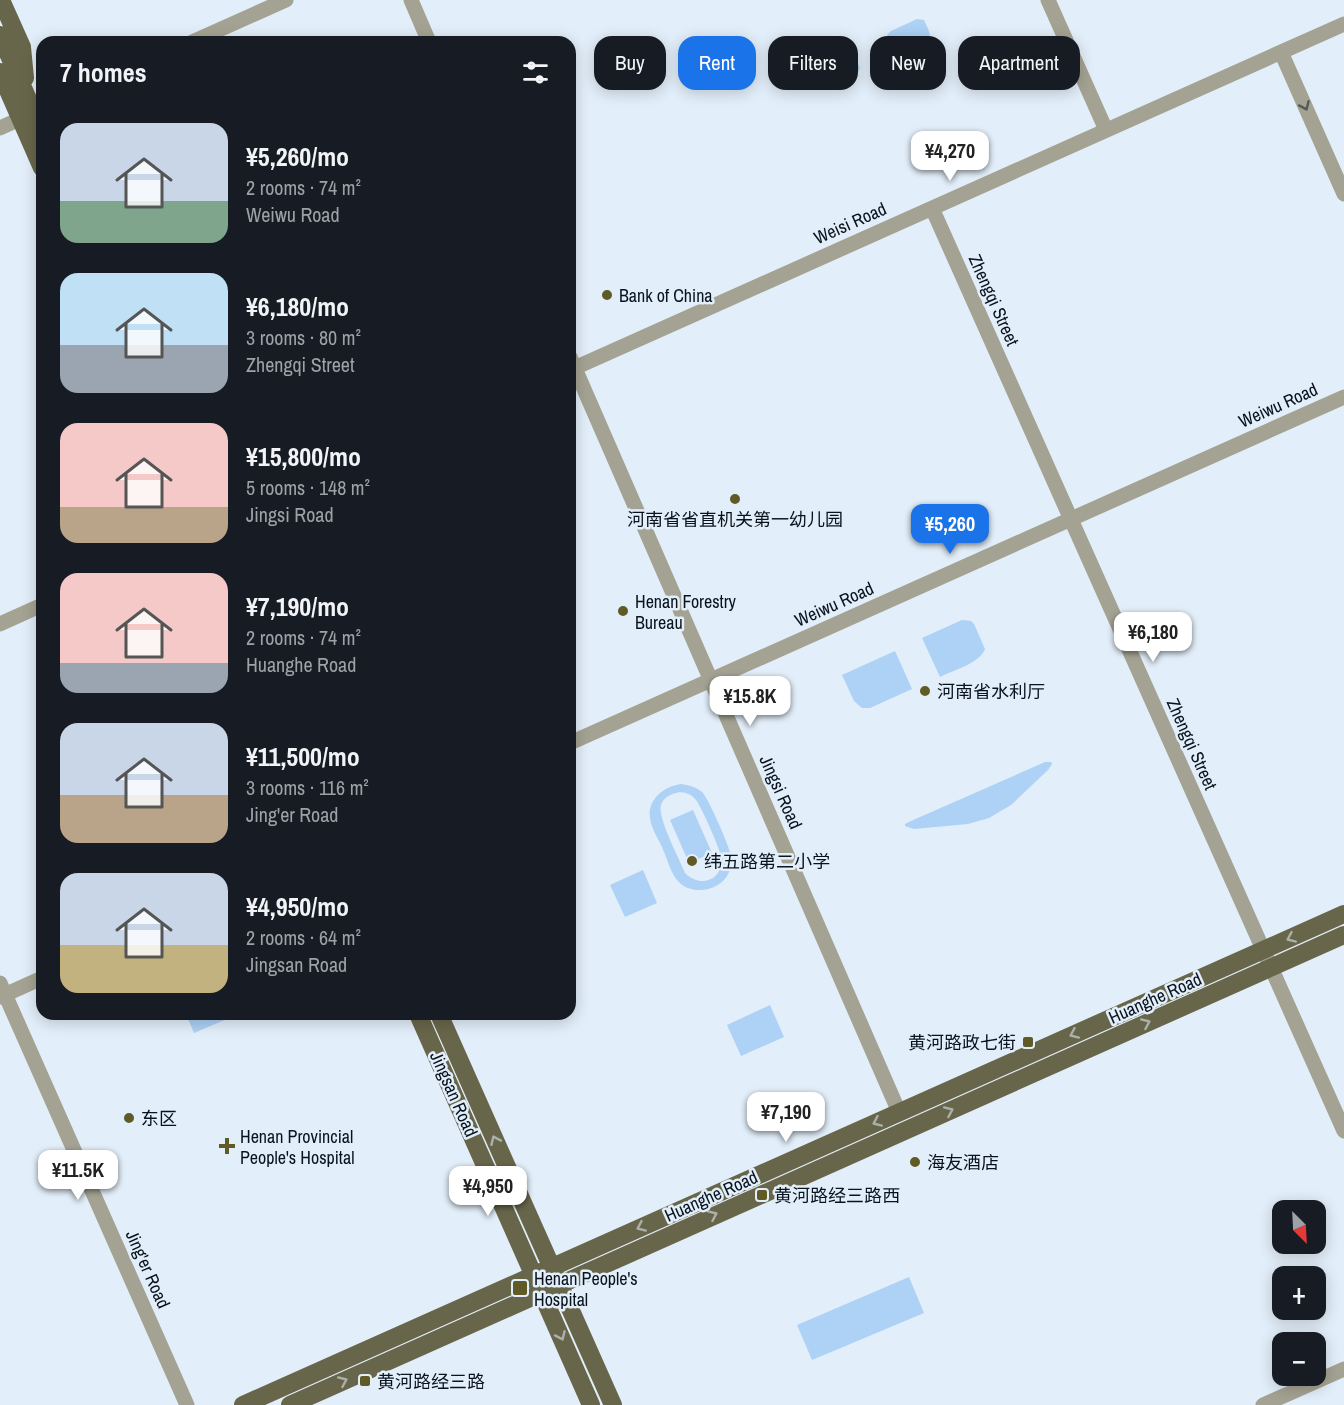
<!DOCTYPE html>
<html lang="en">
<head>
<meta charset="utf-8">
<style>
  body { margin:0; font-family:"Archivo Narrow","Noto Sans SC",sans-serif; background:#242831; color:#f1f3f6; height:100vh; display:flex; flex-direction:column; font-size:22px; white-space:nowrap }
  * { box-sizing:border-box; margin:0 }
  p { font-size:20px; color:#9ea1a6 }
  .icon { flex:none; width:33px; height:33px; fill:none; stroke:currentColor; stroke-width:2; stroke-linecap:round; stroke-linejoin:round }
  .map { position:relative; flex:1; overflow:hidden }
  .side { position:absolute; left:36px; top:36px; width:540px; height:984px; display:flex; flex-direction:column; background:#171b24; border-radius:18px; box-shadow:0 3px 15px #0003 }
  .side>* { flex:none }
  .banner { position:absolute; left:594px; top:36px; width:570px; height:54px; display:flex; gap:12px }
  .needle { width:39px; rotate:156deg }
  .tools { position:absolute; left:1272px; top:1200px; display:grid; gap:12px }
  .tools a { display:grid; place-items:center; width:54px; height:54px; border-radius:12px; background:#171b24; box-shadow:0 3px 15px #0003; font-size:30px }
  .price { position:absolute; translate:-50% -51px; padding:0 14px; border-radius:12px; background:#fff; color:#222; font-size:20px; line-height:39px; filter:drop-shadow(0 2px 3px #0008) }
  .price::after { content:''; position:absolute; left:50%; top:36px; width:18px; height:14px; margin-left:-9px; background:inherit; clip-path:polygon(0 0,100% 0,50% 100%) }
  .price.on { background:#1a73e8; color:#fff }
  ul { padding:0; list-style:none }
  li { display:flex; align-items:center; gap:18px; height:150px; padding:0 24px }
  li span { display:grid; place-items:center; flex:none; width:168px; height:120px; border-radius:18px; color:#555 }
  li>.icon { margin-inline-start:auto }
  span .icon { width:72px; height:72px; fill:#fffc; stroke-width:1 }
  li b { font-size:26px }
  h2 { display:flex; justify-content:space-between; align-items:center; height:72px; padding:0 24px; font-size:26px }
  .pill { padding:0 21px; border-radius:18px; background:#171b24; box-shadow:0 3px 15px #0003; font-size:21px; line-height:54px }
  .pill.on { background:#1a73e8; color:#fff }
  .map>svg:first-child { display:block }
  .green { fill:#add2f5; fill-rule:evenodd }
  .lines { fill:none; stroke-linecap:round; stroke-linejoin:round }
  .minor { stroke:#a4a393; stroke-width:15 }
  .major { stroke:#68664a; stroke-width:18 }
  .oneway { stroke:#565b58 }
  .oneway2 { stroke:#abb1aa }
  .poi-dot { fill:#5f5a26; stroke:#e2eef9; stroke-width:2 }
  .labels { text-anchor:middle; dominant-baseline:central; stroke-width:5; stroke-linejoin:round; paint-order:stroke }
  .street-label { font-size:18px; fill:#09131d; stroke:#e2eef9 }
  .poi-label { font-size:18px; fill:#09131d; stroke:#e2eef9; text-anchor:start }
</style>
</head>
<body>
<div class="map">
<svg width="1344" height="1405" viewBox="0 0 1344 1405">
  <rect width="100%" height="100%" fill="#e2eef9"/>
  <!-- green -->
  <path class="green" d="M 917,19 L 924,20 C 927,27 933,36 928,43 L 900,55 L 895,53 L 887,35 L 891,31 Z
    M 852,50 L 860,68 L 858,72 L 825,86 L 820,85 L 812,67 L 816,64 L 845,51 Z
    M 962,620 L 971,621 L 974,624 L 985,649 C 980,663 954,670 940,677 L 922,638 Z
    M 895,651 L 912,689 L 870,708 L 862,708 L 854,701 L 842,675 Z
    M 1045,762 L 1051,762 L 1052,764 L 1048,770 L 1011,805 L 989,818 L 968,824 L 914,829 L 905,826 L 905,824 L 911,821 Z
    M 681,784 C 689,785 696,787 702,792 C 708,797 732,852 732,859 C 732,870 726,881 716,886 C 705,892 687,892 678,881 C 671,874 668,861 664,852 C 660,841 651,829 650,818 C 647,799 665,786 681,784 ZM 680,792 C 687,793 691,794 696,800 C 701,806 722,853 722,860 C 721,881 700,888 685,873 C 680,860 657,817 661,805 C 664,796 672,794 680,792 Z
    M 693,810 L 712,853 L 689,863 L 670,820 Z
    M 643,870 L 657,903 L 625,917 L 610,885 Z
    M 770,1005 L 784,1037 L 741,1056 L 727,1025 Z
    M 186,1014 L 239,1014 L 194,1033 Z
    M 909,1277 L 924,1313 L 812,1360 L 797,1325 Z"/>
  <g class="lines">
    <!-- minor -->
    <path class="minor" d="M 411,0 L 429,42
      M 1048,0 L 1106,130
      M 192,42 L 286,0
      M 1281,52 L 1344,194
      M 0,128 L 31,114
      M 932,208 L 1344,1131
      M 570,357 L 899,1112
      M 570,370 L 1344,24
      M 0,624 L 42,605
      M 570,743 L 1344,397
      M 0,983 L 187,1405
      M 0,997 L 42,978
      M 1263,1405 L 1344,1369"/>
    <!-- major -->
    <path class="major" d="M 1,0 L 22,47 L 25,78
      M 0,35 L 42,131
      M 0,72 L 42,168
      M 418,1014 L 591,1405
      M 439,1014 L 613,1405
      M 243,1405 L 1344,914
      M 290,1405 L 1344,935"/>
  </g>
  <!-- one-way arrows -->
  <defs><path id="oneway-chevron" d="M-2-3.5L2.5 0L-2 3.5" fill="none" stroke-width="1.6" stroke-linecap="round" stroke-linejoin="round" transform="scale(1.5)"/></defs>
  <use class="oneway" href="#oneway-chevron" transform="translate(1305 106) rotate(66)"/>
  <g class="oneway2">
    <use href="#oneway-chevron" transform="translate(1291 938) rotate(156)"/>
    <use href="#oneway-chevron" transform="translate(1146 1023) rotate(-24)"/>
    <use href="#oneway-chevron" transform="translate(1074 1034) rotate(156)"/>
    <use href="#oneway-chevron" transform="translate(949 1111) rotate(-24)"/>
    <use href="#oneway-chevron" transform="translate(877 1122) rotate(156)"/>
    <use href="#oneway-chevron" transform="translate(495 1140) rotate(-114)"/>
    <use href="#oneway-chevron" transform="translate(713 1215) rotate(-24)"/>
    <use href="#oneway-chevron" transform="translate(641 1227) rotate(156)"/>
    <use href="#oneway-chevron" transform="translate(561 1336) rotate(66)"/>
    <use href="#oneway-chevron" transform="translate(343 1381) rotate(-24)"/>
  </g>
  <!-- markers -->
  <g class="poi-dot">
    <circle cx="607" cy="295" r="6"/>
    <circle cx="735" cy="499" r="6"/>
    <circle cx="623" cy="611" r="6"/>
    <circle cx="925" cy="691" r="6"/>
    <circle cx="692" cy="861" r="6"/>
    <rect x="1022" y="1036" width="12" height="12" rx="3"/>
    <circle cx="129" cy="1118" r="6"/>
    <path d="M224 1137h6v6h6v6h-6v6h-6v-6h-6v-6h6z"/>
    <circle cx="915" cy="1162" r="6"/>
    <rect x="756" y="1189" width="12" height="12" rx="3"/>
    <rect x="512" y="1280" width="16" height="16" rx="3"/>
    <rect x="359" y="1375" width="12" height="12" rx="3"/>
  </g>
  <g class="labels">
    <!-- street labels -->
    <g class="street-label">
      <text transform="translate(850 223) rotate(-24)">Weisi Road</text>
      <text transform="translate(994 300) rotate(66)">Zhengqi Street</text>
      <text transform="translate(1278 405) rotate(-24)">Weiwu Road</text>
      <text transform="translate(834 604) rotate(-24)">Weiwu Road</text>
      <text transform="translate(1192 744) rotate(66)">Zhengqi Street</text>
      <text transform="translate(781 792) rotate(66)">Jingsi Road</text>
      <text transform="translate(1155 998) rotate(-24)">Huanghe Road</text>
      <text transform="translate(454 1094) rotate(66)">Jingsan Road</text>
      <text transform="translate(711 1196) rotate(-24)">Huanghe Road</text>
      <text transform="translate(148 1269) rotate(66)">Jing'er Road</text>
    </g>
    <!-- poi labels -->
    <g class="poi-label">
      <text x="619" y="295">Bank of China</text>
      <text x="735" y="519" text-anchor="middle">河南省省直机关第一幼儿园</text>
      <text x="635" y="601">Henan Forestry<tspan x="635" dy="21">Bureau</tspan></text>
      <text x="937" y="691">河南省水利厅</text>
      <text x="704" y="861">纬五路第二小学</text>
      <text x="1016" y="1042" text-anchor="end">黄河路政七街</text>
      <text x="141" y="1118">东区</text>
      <text x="240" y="1136">Henan Provincial<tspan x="240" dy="21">People's Hospital</tspan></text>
      <text x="927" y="1162">海友酒店</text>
      <text x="774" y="1195">黄河路经三路西</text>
      <text x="534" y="1278">Henan People's<tspan x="534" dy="21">Hospital</tspan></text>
      <text x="377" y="1381">黄河路经三路</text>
    </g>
  </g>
</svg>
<div class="tools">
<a><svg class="needle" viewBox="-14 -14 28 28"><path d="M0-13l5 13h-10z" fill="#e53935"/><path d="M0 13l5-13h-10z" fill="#9ea1a6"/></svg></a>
<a>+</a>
<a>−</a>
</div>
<b class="price" style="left:950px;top:182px">¥4,270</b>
<b class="price on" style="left:950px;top:555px">¥5,260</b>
<b class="price" style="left:1153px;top:663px">¥6,180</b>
<b class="price" style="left:750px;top:727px">¥15.8K</b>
<b class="price" style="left:786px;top:1143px">¥7,190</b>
<b class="price" style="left:78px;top:1201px">¥11.5K</b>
<b class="price" style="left:488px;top:1217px">¥4,950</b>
<div class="banner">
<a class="pill">Buy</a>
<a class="pill on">Rent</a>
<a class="pill">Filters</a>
<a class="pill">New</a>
<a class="pill">Apartment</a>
</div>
<section class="side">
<h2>7 homes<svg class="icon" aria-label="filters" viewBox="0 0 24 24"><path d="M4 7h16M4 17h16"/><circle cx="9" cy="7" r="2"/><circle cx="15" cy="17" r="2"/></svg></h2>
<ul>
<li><span style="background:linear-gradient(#c9d6e8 65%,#7fa58c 0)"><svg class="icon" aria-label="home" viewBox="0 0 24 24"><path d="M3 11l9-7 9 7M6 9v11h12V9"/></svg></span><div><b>¥5,260/mo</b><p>2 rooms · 74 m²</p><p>Weiwu Road</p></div></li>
<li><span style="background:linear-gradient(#bfe0f5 60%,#9aa5b1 0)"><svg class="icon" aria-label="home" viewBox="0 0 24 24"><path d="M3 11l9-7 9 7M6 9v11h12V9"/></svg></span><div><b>¥6,180/mo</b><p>3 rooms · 80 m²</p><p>Zhengqi Street</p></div></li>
<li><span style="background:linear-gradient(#f6c9c9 70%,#b9a48a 0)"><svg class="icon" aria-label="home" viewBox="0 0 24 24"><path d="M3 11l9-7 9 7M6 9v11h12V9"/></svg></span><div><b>¥15,800/mo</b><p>5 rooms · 148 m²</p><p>Jingsi Road</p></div></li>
<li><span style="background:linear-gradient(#f6c9c9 75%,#9aa5b1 0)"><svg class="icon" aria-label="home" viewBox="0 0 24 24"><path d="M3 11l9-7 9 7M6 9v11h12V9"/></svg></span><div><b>¥7,190/mo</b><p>2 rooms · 74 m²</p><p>Huanghe Road</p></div></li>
<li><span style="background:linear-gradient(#c9d6e8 60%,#b9a48a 0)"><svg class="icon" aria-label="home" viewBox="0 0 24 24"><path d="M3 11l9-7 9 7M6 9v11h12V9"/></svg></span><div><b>¥11,500/mo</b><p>3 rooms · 116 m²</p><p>Jing'er Road</p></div></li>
<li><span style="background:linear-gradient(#c9d6e8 60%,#c2b280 0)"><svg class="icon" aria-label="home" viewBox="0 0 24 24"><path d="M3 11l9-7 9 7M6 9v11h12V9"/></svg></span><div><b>¥4,950/mo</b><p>2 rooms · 64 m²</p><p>Jingsan Road</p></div></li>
</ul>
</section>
</div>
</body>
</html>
